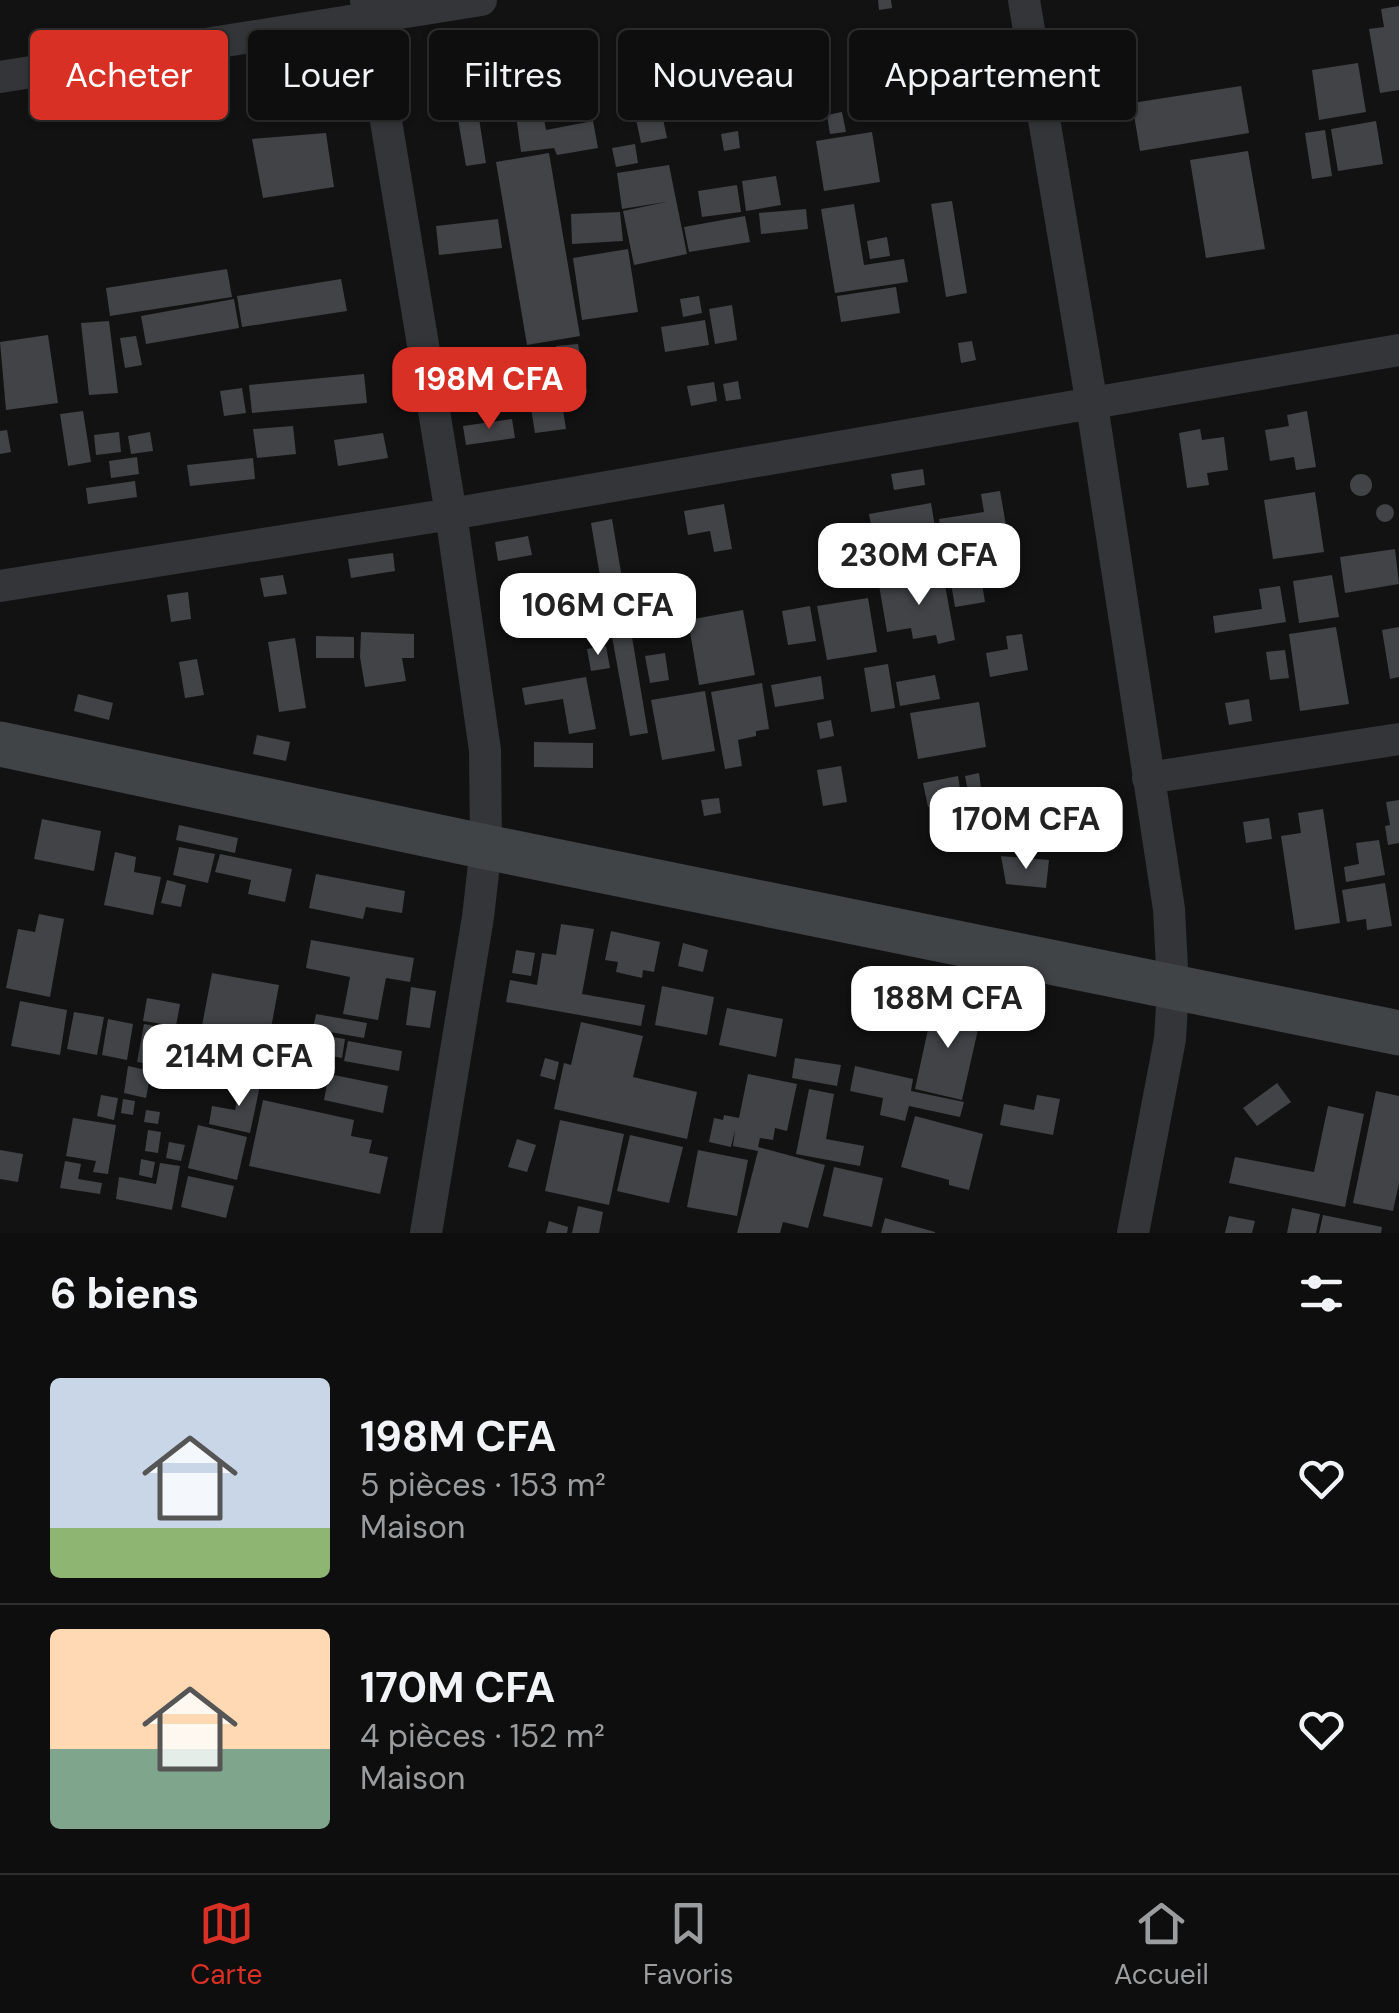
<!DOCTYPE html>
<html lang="fr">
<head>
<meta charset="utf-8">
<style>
  body { margin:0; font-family:"DM Sans",sans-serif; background:#171717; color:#f1f3f6; height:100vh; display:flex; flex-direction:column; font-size:38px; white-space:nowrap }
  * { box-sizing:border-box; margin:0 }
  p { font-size:32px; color:#9b9c9e }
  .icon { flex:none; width:55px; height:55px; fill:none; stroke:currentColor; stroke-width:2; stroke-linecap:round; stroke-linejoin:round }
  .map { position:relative; height:1233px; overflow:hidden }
  .drawer { display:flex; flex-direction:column; background:#0e0e0e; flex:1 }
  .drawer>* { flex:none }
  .banner { position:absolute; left:30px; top:30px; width:1340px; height:90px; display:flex; gap:20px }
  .price { position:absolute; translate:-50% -85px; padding:0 22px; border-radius:20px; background:#fff; color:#222; font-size:32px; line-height:65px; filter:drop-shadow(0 2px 5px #0008) }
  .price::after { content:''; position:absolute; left:50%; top:60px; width:30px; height:22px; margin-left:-15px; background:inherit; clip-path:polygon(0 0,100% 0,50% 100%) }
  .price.selected { background:#d93025; color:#fff }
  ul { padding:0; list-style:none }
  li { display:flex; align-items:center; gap:30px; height:250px; padding:0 50px }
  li+li { border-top:2px solid #2e2e2e }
  li span { display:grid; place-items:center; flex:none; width:280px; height:200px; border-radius:10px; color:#555 }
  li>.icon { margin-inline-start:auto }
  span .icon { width:120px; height:120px; fill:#fffc; stroke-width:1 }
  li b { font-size:42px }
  h2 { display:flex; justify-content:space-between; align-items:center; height:120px; padding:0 50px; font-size:42px }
  .pill { padding:0 35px; border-radius:10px; background:#0e0e0e; box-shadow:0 2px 8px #0004,0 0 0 2px #2e2e2e; font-size:35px; line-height:90px }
  .pill.selected { background:#d93025; color:#fff }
  .menu { display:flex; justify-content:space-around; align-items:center; height:140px; border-top:2px solid #2e2e2e; background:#0e0e0e; font-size:28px; color:#9b9c9e }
  .menu a { display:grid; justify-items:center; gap:5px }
  .menu .selected { color:#d93025 }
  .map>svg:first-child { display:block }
  .building { fill:#414346 }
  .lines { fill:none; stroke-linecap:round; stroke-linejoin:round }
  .street { stroke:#333538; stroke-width:32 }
  .secondary { stroke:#414447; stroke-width:45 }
</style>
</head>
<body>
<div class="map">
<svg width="1399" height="1233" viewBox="0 0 1399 1233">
  <rect width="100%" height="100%" fill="#121213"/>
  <!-- building -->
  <path class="building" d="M 878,0 L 891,0 L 892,8 L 879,10 Z
    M 1399,6 L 1399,90 L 1380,93 L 1369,29 L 1384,27 L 1381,9 Z
    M 786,33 L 799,112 L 751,120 L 738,40 Z
    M 725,42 L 732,86 L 714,89 L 706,45 Z
    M 1358,63 L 1366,112 L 1319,120 L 1312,70 Z
    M 1241,86 L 1249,133 L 1140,151 L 1132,103 Z
    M 475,93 L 486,163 L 466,166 L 454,96 Z
    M 658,95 L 667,138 L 641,143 L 632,100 Z
    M 541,102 L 546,130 L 593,121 L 598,148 L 557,155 L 554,148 L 521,152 L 515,108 Z
    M 842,112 L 846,132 L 830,134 L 827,115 Z
    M 1376,121 L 1383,164 L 1338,171 L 1331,129 Z
    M 1325,130 L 1332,176 L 1312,179 L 1305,133 Z
    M 738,131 L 740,148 L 724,151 L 721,134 Z
    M 872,132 L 880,182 L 824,191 L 816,141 Z
    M 326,133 L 334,187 L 263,198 L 252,139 Z
    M 635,144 L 638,163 L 616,167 L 612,148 Z
    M 1248,151 L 1265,249 L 1206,258 L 1190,160 Z
    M 549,153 L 580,336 L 527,345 L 496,162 Z
    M 669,165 L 687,254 L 634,265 L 623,211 L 666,202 L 622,209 L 617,173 Z
    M 776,176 L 781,205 L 746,211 L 742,181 Z
    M 737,185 L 741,212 L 702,217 L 698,191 Z
    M 952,201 L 967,293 L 946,297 L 931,204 Z
    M 854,204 L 864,265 L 904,259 L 908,282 L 835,293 L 821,209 Z
    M 806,209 L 808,229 L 761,234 L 759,213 Z
    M 620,212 L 623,241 L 572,244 L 571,214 Z
    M 745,216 L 750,242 L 689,252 L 684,227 Z
    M 498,219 L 502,248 L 439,255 L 436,226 Z
    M 887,237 L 890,256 L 870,259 L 867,241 Z
    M 628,249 L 638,312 L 582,320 L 573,258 Z
    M 227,269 L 232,297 L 110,316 L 106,288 Z
    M 341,279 L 347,311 L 242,327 L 237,296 Z
    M 896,287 L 900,313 L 841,322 L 837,296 Z
    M 699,296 L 702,313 L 683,317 L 680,299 Z
    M 234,299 L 239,328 L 146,344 L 141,316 Z
    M 732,305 L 737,340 L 715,344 L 709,309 Z
    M 705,320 L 709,345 L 665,352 L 661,327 Z
    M 109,321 L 118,393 L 89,395 L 81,323 Z
    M 48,335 L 58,403 L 6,410 L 0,342 Z
    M 136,336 L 142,365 L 125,368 L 120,338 Z
    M 972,341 L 976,360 L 961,363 L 958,343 Z
    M 578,344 L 587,393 L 564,397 L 556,346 Z
    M 549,350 L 555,391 L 530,395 L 524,353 Z
    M 364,374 L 367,403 L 252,413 L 249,385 Z
    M 738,381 L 741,399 L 726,401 L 723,384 Z
    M 714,382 L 717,401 L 691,406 L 687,386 Z
    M 242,388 L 246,413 L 224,416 L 220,391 Z
    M 562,403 L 566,429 L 535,433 L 531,408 Z
    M 83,411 L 91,462 L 68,466 L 60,414 Z
    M 1307,411 L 1316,467 L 1296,470 L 1294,457 L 1270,461 L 1265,430 L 1289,426 L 1287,415 Z
    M 512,419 L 515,438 L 466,445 L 463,426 Z
    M 293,426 L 296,454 L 257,458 L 253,429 Z
    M 1200,429 L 1202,440 L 1224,437 L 1228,470 L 1207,473 L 1209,485 L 1187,488 L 1179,433 Z
    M 7,430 L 11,452 L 0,454 L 0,431 Z
    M 119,432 L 121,452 L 96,455 L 94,435 Z
    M 150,432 L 153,451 L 131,454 L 128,436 Z
    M 383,433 L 388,458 L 338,466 L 334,440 Z
    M 137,457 L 139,474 L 111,478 L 109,461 Z
    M 253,458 L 255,479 L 190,486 L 187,465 Z
    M 923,469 L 925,485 L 894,490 L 891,474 Z
    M1350 485a11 11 0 1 1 22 0a11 11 0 1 1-22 0Z
    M 135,481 L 137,497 L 88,504 L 86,488 Z
    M 1000,491 L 1011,554 L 992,557 L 987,531 L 942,539 L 939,519 L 984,512 L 981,494 Z
    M 1315,492 L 1324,552 L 1273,559 L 1264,500 Z
    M 931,503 L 939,551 L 878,562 L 869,514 Z
    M 724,504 L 732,549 L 714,552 L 710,531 L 688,535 L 684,511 Z
    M1376 513a9 9 0 1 1 18 0a9 9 0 1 1-18 0Z
    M 612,519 L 623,584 L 602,588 L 591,523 Z
    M 528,536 L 532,555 L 498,561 L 495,542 Z
    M 1395,549 L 1399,584 L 1345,593 L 1340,557 Z
    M 393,553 L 395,571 L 351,578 L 348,559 Z
    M 980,572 L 985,602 L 955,607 L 950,577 Z
    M 943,574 L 955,640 L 938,644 L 936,635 L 913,639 L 911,628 L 887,632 L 879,585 Z
    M 283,575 L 287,594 L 264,597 L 260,578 Z
    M 1332,575 L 1339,617 L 1299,623 L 1293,581 Z
    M 1280,586 L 1286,622 L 1215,633 L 1213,616 L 1262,609 L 1259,589 Z
    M 188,592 L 191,619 L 171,622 L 167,595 Z
    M 625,595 L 648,733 L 630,736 L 605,598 Z
    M 868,598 L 877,652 L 827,660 L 817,606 Z
    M 810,606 L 816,641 L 788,645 L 782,611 Z
    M 743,610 L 755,675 L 699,685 L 688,620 Z
    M 1336,627 L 1349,704 L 1300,711 L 1289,634 Z
    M 1399,627 L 1399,677 L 1390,679 L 1382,630 Z
    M 361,632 L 414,634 L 414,658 L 402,658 L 406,681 L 365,687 L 360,657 Z
    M 1022,634 L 1028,670 L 990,677 L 986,653 L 1008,649 L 1006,636 Z
    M 316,636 L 354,637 L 354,658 L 316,658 Z
    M 295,638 L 306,708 L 279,712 L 268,642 Z
    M 606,646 L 610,668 L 591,671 L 587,649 Z
    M 1285,650 L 1289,678 L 1270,680 L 1266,652 Z
    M 665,653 L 669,680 L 650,683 L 645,656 Z
    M 197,659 L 204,695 L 185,698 L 179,662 Z
    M 888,664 L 895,708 L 871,712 L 864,668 Z
    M 935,675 L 940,699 L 900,706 L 896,682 Z
    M 821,676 L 824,699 L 775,707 L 771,685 Z
    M 586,677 L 596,729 L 569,734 L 563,699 L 525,705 L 522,688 Z
    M 762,683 L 769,729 L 756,731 L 756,736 L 738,740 L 742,766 L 725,769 L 711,692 Z
    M 705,691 L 715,751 L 662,760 L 651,700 Z
    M 78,694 L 113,703 L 109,720 L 74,711 Z
    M 1249,699 L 1252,721 L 1229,725 L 1225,703 Z
    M 979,702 L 986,747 L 918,759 L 910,713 Z
    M 831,720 L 834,736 L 820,739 L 817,723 Z
    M 257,735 L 290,742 L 286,761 L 253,754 Z
    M 534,742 L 593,743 L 593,768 L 534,767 Z
    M 841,766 L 847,802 L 823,806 L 817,770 Z
    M 979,773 L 982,795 L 969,797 L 965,776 Z
    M 958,776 L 962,801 L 928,807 L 923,783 Z
    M 719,798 L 721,813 L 704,816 L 701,800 Z
    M 1053,798 L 1061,844 L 1023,850 L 1015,804 Z
    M 1399,800 L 1399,843 L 1388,845 L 1385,826 L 1390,825 L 1386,802 Z
    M 1323,809 L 1340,923 L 1295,930 L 1281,836 L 1301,833 L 1298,813 Z
    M 1269,818 L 1272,839 L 1246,843 L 1243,822 Z
    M 42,819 L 101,831 L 94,871 L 34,859 Z
    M 179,825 L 238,838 L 235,853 L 176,840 Z
    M 1379,840 L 1385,875 L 1346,882 L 1344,867 L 1359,864 L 1356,843 Z
    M 179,847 L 215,854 L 208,883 L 173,875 Z
    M 115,852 L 136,857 L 134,872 L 161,877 L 153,915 L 104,905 Z
    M 220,854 L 292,869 L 285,902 L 248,894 L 251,880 L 215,872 Z
    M 1001,856 L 1049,860 L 1046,888 L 1006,884 Z
    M 316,874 L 405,891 L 402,913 L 366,907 L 363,919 L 309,908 Z
    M 167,880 L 186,885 L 181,907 L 161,903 Z
    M 1385,883 L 1392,926 L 1367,930 L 1366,919 L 1347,922 L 1342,890 Z
    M 39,914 L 64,919 L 50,997 L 6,988 L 18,929 L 35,932 Z
    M 561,924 L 594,929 L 582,994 L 645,1005 L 641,1026 L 506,1002 L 510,980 L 537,985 L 542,953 L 556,955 Z
    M 611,931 L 660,942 L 654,972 L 643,970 L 642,978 L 616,972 L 618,962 L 605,960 Z
    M 311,940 L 414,958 L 410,982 L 386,978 L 378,1020 L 343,1014 L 350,977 L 306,968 Z
    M 683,943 L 708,950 L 703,972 L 678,966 Z
    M 516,950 L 535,953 L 531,976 L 512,973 Z
    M 212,973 L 279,985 L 271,1028 L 285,1031 L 282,1046 L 201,1031 Z
    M 662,986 L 714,997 L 707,1035 L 655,1025 Z
    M 411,987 L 436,991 L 430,1028 L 406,1025 Z
    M 147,998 L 180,1004 L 176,1026 L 143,1021 Z
    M 20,1001 L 67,1010 L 60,1055 L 11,1046 Z
    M 934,1002 L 982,1012 L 962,1100 L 915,1089 Z
    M 727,1008 L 783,1019 L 776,1057 L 719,1045 Z
    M 74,1012 L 104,1017 L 97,1055 L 67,1049 Z
    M 316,1014 L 367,1023 L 364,1038 L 313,1029 Z
    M 108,1019 L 133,1024 L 127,1060 L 102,1055 Z
    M 581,1022 L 643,1036 L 633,1077 L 697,1092 L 687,1139 L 554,1109 L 564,1063 L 571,1065 Z
    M 144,1024 L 199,1034 L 193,1072 L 137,1062 Z
    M 290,1030 L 345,1039 L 342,1058 L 287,1048 Z
    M 348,1041 L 402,1051 L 399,1071 L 344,1061 Z
    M 225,1042 L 266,1049 L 261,1073 L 221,1065 Z
    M 545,1058 L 559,1062 L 555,1080 L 540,1076 Z
    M 795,1058 L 841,1065 L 837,1086 L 792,1078 Z
    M 128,1066 L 151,1071 L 146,1098 L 124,1093 Z
    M 855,1066 L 913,1079 L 911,1091 L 964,1102 L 960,1117 L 909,1106 L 905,1121 L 880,1115 L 883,1098 L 850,1091 Z
    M 329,1074 L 388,1086 L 383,1113 L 324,1100 Z
    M 748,1074 L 797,1084 L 787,1131 L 775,1128 L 773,1140 L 760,1138 L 758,1147 L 825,1165 L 808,1228 L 783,1222 L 780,1233 L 737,1233 L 758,1151 L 733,1146 L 735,1130 L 731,1147 L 709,1142 L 714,1118 L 723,1120 L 724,1115 L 739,1118 Z
    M 242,1077 L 261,1081 L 250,1133 L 209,1124 L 212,1106 L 235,1110 Z
    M 1277,1083 L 1291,1102 L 1257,1126 L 1243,1108 Z
    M 809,1089 L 834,1094 L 826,1139 L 864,1146 L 860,1166 L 796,1154 Z
    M 1376,1091 L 1399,1096 L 1399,1183 L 1393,1211 L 1353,1203 Z
    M 101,1095 L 118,1098 L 114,1120 L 97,1116 Z
    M 1037,1095 L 1060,1099 L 1053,1135 L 1000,1125 L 1004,1104 L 1034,1110 Z
    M 123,1099 L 135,1101 L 133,1115 L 121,1113 Z
    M 263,1100 L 354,1120 L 351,1136 L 372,1140 L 369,1153 L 388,1157 L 380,1194 L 249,1166 Z
    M 1328,1106 L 1364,1114 L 1345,1207 L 1229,1183 L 1235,1157 L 1314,1172 Z
    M 146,1110 L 160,1112 L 158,1124 L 144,1122 Z
    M 915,1116 L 983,1134 L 969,1190 L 949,1185 L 949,1180 L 901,1167 Z
    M 73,1118 L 116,1125 L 108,1174 L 93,1172 L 96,1161 L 66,1156 Z
    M 560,1120 L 624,1134 L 609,1205 L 545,1191 Z
    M 198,1125 L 247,1137 L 237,1180 L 188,1168 Z
    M 148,1130 L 161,1132 L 158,1153 L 145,1151 Z
    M 630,1135 L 683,1147 L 669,1203 L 617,1191 Z
    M 517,1139 L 536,1145 L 527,1172 L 508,1167 Z
    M 169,1142 L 185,1145 L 181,1161 L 166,1158 Z
    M 0,1150 L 23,1154 L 18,1182 L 0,1179 Z
    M 698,1150 L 748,1160 L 737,1216 L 687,1207 Z
    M 141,1159 L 155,1162 L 152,1178 L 139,1175 Z
    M 65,1161 L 81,1164 L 78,1179 L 102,1183 L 100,1194 L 60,1188 Z
    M 160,1163 L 180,1166 L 172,1210 L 116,1199 L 119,1177 L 156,1184 Z
    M 834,1167 L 883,1178 L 872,1227 L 823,1216 Z
    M 188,1176 L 234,1186 L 226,1218 L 181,1207 Z
    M 578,1206 L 603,1212 L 599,1233 L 572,1233 Z
    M 1292,1208 L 1320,1214 L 1316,1233 L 1287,1233 Z
    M 1323,1215 L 1382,1227 L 1381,1233 L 1319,1233 Z
    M 1229,1216 L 1255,1221 L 1252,1233 L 1225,1233 Z
    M 885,1218 L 935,1232 L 935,1233 L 881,1233 Z
    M 549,1221 L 568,1227 L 567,1233 L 546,1233 Z"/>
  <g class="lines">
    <!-- street -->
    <path class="street" d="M 366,0 L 451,514 L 485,750 L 486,847 L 478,917 L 426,1233
      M 1024,0 L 1092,405 L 1169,909 L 1173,988 L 1170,1039 L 1133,1233
      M 0,77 L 481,0
      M 0,586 L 451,514 L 1399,350
      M 1148,778 L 1399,739"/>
    <!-- secondary -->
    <path class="secondary" d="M 0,744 L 486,847 L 1399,1033"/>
  </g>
</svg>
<b class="price selected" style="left:489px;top:432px">198M CFA</b>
<b class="price" style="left:919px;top:608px">230M CFA</b>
<b class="price" style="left:598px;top:658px">106M CFA</b>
<b class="price" style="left:1026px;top:872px">170M CFA</b>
<b class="price" style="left:948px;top:1051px">188M CFA</b>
<b class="price" style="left:239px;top:1109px">214M CFA</b>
<div class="banner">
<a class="pill selected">Acheter</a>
<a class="pill">Louer</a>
<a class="pill">Filtres</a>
<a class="pill">Nouveau</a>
<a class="pill">Appartement</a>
</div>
</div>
<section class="drawer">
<h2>6 biens<svg class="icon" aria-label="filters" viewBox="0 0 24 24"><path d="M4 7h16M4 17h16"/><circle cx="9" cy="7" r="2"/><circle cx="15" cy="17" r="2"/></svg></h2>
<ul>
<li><span style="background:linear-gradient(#c9d6e8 75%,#8fb573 0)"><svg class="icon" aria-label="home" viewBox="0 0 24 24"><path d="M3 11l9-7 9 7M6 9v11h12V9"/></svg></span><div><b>198M CFA</b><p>5 pièces · 153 m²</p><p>Maison</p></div><svg class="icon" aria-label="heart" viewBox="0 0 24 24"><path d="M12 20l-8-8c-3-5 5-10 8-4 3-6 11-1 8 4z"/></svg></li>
<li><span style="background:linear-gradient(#ffd9b3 60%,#7fa58c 0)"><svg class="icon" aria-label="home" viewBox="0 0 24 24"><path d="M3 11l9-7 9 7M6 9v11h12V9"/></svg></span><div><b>170M CFA</b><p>4 pièces · 152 m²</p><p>Maison</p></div><svg class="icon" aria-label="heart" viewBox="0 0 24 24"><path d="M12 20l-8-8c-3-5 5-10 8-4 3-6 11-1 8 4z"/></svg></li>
</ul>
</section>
<nav class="menu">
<a class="selected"><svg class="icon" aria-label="map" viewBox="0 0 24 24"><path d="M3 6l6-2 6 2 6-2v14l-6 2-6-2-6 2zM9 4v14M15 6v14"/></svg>Carte</a>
<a><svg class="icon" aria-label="saved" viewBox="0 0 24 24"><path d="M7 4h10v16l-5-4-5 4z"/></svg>Favoris</a>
<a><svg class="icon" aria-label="home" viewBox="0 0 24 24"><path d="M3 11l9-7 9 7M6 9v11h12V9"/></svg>Accueil</a>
</nav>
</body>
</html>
